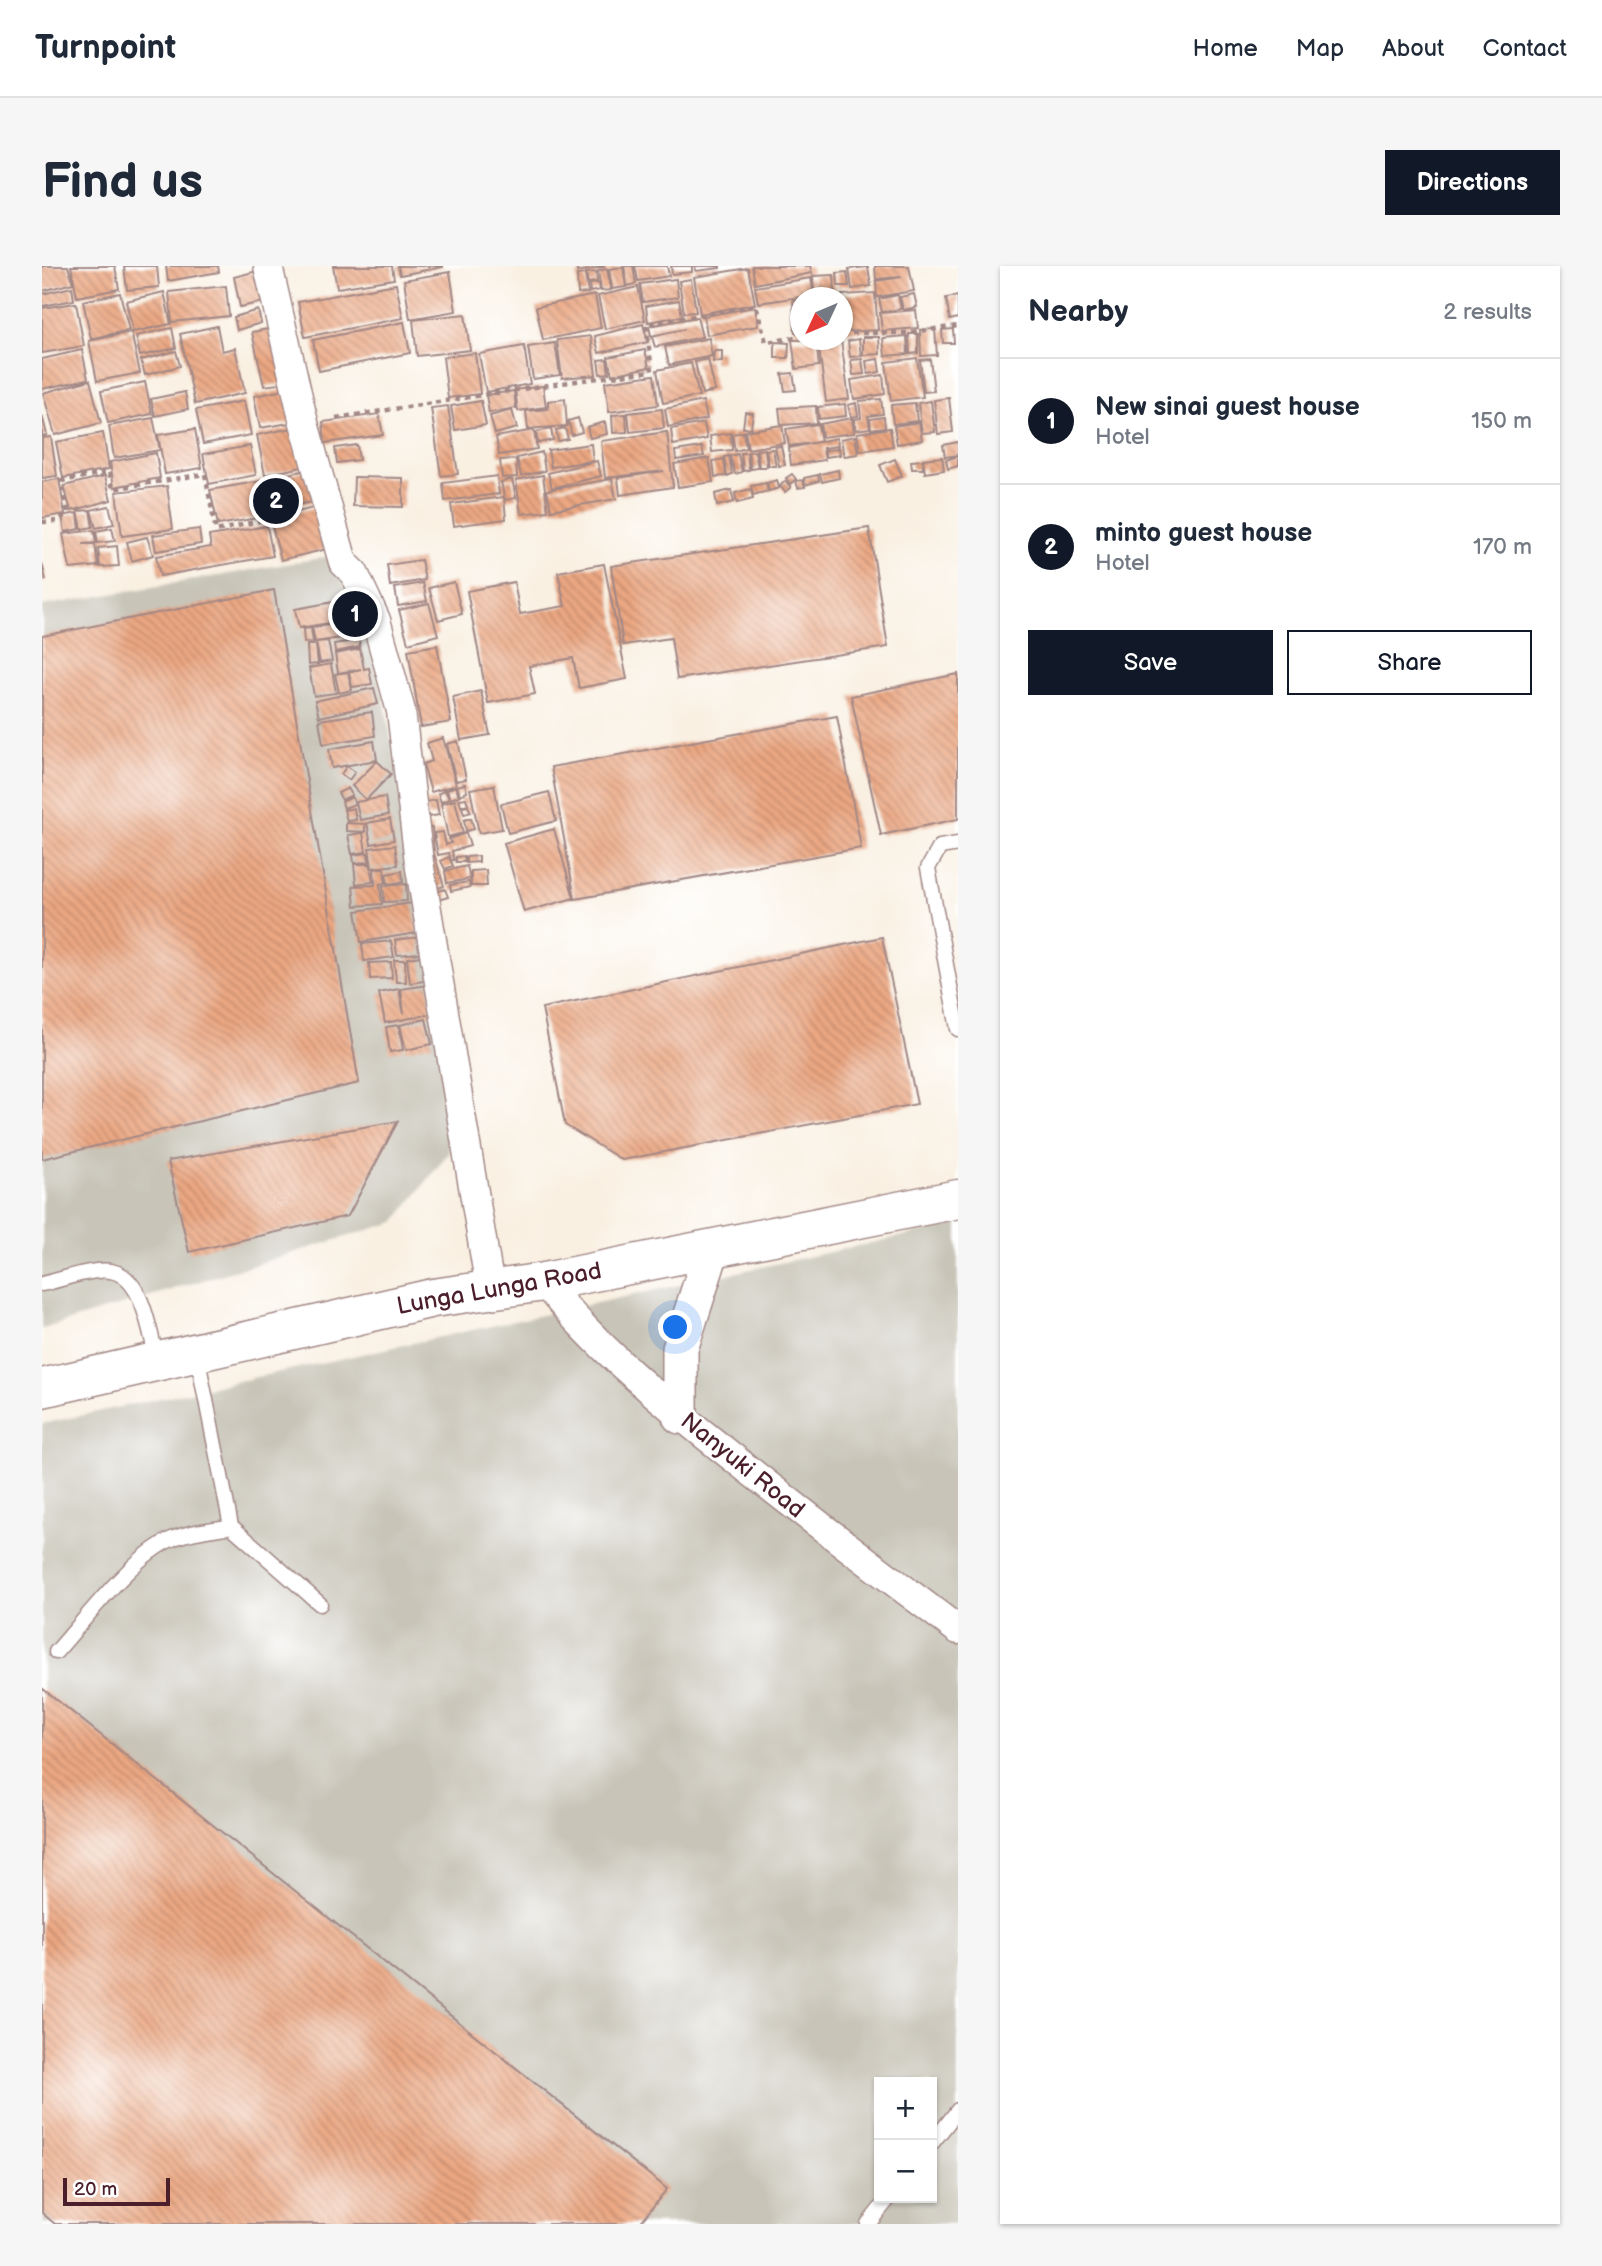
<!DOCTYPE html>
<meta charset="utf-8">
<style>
body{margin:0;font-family:"Balsamiq Sans",sans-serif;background:#f6f6f7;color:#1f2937}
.controls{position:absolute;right:21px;bottom:21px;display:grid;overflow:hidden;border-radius:0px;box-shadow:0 2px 5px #0004}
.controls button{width:63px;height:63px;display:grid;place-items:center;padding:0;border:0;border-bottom:2px solid #e0e1e3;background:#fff;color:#1f2937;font:35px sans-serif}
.compass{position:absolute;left:748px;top:21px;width:63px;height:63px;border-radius:50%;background:#fff;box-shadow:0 2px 5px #0004;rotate:226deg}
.scale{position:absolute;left:21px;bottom:18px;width:107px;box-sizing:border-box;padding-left:7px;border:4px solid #4a1f2b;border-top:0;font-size:19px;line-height:24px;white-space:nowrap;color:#4a1f2b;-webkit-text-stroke:5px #fff;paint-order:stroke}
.you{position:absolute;left:634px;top:1062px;width:24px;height:24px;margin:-18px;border:5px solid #fff;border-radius:50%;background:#1a73e8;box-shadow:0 0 0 10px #1a73e833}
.badge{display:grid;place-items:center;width:46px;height:46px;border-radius:50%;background:#111827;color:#fff;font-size:23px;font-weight:700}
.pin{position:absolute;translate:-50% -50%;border:4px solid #fff;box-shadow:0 2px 7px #0006}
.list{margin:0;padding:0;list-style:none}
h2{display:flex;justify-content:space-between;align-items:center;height:91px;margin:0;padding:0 28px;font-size:30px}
h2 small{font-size:23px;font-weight:400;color:#747a83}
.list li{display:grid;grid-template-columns:46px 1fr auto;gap:21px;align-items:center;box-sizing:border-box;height:126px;padding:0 28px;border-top:2px solid #e0e1e3}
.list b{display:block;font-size:26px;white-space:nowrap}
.list p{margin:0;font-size:23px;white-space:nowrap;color:#747a83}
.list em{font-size:23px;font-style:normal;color:#747a83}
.actions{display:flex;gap:14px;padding:21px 28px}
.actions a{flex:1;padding:16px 0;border:2px solid #111827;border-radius:0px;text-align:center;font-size:24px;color:#111827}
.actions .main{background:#111827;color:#fff}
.map{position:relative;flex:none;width:916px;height:1958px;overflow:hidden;border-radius:0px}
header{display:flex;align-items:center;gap:42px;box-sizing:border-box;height:98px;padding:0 35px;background:#fff;border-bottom:2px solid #e0e1e3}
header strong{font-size:33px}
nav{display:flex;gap:38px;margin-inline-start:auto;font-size:24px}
.intro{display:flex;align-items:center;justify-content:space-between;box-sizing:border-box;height:168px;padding:0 42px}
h1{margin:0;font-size:49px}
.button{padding:18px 32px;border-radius:0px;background:#111827;color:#fff;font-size:24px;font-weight:700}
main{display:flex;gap:42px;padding:0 42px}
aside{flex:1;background:#fff;border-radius:0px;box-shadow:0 2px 5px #0004}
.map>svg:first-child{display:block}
.industrial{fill:#c8c4b8;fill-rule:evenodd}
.building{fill:url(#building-back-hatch)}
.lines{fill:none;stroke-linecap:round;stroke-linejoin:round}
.service-casing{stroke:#a28886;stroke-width:17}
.minor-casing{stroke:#a28886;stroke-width:31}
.tertiary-casing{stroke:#a28886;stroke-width:38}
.secondary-casing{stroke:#a28886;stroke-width:41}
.path{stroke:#a28886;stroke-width:4.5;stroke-dasharray:5 5;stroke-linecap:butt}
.service{stroke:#fff;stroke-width:14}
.minor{stroke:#fff;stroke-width:28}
.tertiary{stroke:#fff;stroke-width:35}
.secondary{stroke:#fff;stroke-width:38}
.labels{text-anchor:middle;stroke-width:5;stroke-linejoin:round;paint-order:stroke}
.street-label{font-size:24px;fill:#4a1f2b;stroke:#fff}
</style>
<header>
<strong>Turnpoint</strong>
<nav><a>Home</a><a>Map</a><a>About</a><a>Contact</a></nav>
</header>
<div class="intro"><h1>Find us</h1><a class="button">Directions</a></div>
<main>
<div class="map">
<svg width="916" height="1958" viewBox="0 0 916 1958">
<defs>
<pattern id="building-back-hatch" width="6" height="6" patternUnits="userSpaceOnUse" patternTransform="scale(1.75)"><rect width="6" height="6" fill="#eba782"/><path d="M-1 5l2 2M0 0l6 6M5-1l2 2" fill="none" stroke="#c0876b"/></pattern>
</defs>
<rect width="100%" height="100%" fill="#fff"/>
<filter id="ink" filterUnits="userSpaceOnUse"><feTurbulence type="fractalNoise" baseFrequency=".0143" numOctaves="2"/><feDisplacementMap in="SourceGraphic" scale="14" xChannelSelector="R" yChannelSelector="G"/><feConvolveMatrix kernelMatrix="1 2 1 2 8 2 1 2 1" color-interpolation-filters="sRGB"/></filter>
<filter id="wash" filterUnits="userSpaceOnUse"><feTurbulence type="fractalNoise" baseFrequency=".00686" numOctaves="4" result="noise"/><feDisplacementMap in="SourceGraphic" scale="28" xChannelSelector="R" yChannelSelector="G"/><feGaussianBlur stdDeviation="1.57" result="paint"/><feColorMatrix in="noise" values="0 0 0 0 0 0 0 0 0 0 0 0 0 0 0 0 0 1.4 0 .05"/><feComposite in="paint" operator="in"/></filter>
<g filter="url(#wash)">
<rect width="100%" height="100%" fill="#f9f0e2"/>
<path class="industrial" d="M302,288L342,432L398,765L407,886L353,956L0,1063V340Z
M916,958V1958H0V1158ZM837,1816H890V1932H837Z"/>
<g id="blocks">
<path class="building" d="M0,0H26L31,17L0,25Z
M29,0H73L77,23L35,31Z
M82,0H115L117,21L85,24Z
M124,0H176L177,6L126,15Z
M291,0H350L352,13L295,22Z
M356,0H401V1L358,9Z
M534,0H562V1L535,6Z
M582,0H591L594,18L585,20Z
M593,0H625L627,10L596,15Z
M629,0H650V6L630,8Z
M653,0H678V2L654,5Z
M710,0H768L770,7L713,18Z
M833,0H867L872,25L835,31L834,15L860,11L834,13Z
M581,1L584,21L570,23L567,3Z
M826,1L829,20L810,23L807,3Z
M706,2L713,38L658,48L652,11Z
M223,3L230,34L198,41L192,11Z
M565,3L569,24L559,25L556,5Z
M408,6L414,45L368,53L362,14Z
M554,6L555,16L546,17L544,7Z
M805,6L807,20H796L795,7Z
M543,8L546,27L536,28L535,9Z
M792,9L793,26L772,28L771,10Z
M769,12L772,29L716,37L713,21Z
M634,13L636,31L601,36L598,18Z
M649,13L654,46L642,47L637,15Z
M557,17L558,24L548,26L547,18Z
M354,18L361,52L263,71L256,36Z
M184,20L187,50L130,56L127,26Z
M30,21L32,34L0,40V28Z
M596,21L603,54L563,63L556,30Z
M122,26L129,58L91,66L84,35Z
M78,27L87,64L49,73L41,35Z
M833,27L836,64L803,66L800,29Z
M789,28L790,32H772V30Z
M872,28L875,41L861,44L858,31Z
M553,29L559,62L501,74L494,41Z
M856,29L859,43L840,46L837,33Z
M916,30V52L908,54L904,32Z
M637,34L640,50L606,56L604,40Z
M751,34H758V67H753Z
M34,37L42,80L0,87V42Z
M713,41L716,60L665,69L662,50Z
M216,44L219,57L195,64L192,51Z
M874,44L876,62L840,65L838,47Z
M423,48L428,84L375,90L371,54Z
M655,51L660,71L613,81L610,71L643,63L609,70L607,60Z
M362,56L368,87L277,105L271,74Z
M601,58L606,76L557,87L553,70Z
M175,60L180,85L193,82L203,127L153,138L138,68Z
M130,62L134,82L98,90L94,70Z
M232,62L245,117L222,120L210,66Z
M893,63L895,89L879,90L878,64Z
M911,63L912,77H901L900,64Z
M89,66L98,107L55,115L47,75Z
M867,68H876V87L868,88Z
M549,70L554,109L520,112L515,74Z
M865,70L866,88L843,90L841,72Z
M821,71H837L838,88L821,89Z
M667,72L670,90L627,99L623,81Z
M817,73L819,90L808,91L806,75Z
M750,74H774L777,100L754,103Z
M776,74H799L807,133L784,136Z
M733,76L747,77L746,92H733Z
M513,77L518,109L491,113L486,81Z
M482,80L488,118L444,126L437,88Z
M40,84L46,113L0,123V93Z
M603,84L607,101L570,109L566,91Z
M134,85L138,100L103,109L99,94Z
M672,85H680V96H671Z
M433,87L438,128L406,132L401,91Z
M875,92L881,131L849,135L844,96Z
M565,93L567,107L558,108L556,94Z
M666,93L673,125L660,128L653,96Z
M820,93L822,108L811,109L809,94Z
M836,93L838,106L826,108L824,95Z
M888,93L892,125L882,126L878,94Z
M649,97L657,130L621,137L615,104Z
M751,107L754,124L743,125L740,108Z
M612,109L616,139L567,146L563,116Z
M841,109L843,128L812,133L809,114Z
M48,114L59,157L13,169L1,127Z
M103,116L110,148L66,157L59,125Z
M501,120L504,141L476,145L473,124Z
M247,123L253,156L218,162L212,130Z
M472,125L474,142L447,147L444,129Z
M143,126L146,143L113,150L109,133Z
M907,132L911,166L896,168L892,134Z
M523,133L525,160L486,163L484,145L506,143V135Z
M839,133L841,148L826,150L828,162L814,164L812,153L819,152L817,135Z
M202,135L209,169L161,178L154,144Z
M439,135L444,159L413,164L409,140Z
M661,135L665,153L626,161L623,143Z
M889,135L893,166L880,167L876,137Z
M814,137L816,150L809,151L806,139Z
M873,137L875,155L851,158L849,139Z
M803,138L804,150L777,153L776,141Z
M406,140L416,208L399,210L389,142Z
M774,140L775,157L739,159L737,142Z
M620,143L622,162L588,166L586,147Z
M470,144L475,162L453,168L448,150Z
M703,146L711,147L709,162H701Z
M337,148L341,169L283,177L281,156Z
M584,148L585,166L571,167L570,149Z
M0,149L5,169L0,170Z
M842,151L843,161L829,163L828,153Z
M111,152L118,184L72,192L67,160Z
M536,152L540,166L530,169L526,155Z
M810,152L812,167L780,171L778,158Z
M563,156L565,168L548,172L545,161Z
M877,156L880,174L855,178L852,160Z
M662,157L665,173L631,179L629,163Z
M776,158L779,176L747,180L744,163Z
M740,159L743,177L706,183L703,165Z
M256,161L265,200L223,209L215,169Z
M523,162L526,173L516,175L514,164Z
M848,162L851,180L818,185L815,167Z
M153,163L160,202L123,208L116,169Z
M509,163L511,174L496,177L494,166Z
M492,164L495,183L457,189L454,171Z
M625,166L631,221L578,229L576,212L622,205L563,212L559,175Z
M701,166L704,182L693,185L690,168Z
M61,167L67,203L21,212L14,176Z
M689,167L690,184L670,186L668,170Z
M813,170L816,188L802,190L799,173Z
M9,171L15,210L0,212V172Z
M795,172L796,180L781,182L783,194L749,199L747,182Z
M916,176V189L903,191L901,179Z
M549,178L551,195L509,201L506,184Z
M315,179L317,194L295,197L293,182Z
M208,180L214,209L167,218L161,188Z
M739,180L743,199L737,200L733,181Z
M660,181L662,190L634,194L633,185Z
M723,183L725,201H717L715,184Z
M731,183L734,200H727L724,184Z
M797,183L798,189L783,191V184Z
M713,185L716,202L709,203L706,186Z
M500,186L503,205L479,210L475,192Z
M114,187L118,212L72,221L68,196Z
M699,187H705L707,204L701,205Z
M696,188L700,206L693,208L688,190Z
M687,190L690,208L685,210L682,191Z
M916,190V200L906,203L904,194Z
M900,191L902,204L883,207L881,193Z
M667,192L671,216L636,221L632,198Z
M474,193L475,211L460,212L458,194Z
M682,193L684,210L673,211L671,195Z
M853,193L860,210L845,216L838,199Z
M881,194V203H870L869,195Z
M555,195L559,210L510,222L506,207Z
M269,203L276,235L248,240L242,209Z
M796,204L797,212L780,216L778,208Z
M750,208L754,213L748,218L744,212Z
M501,209L506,245L479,248L474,214Z
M776,209L777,215L763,219L762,212Z
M63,210L69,234L29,245L22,220Z
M455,210L457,228L403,235L401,217Z
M312,211L361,212V241L311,240Z
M17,213L23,248L0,252V216Z
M470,213L474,232L463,234L459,216Z
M570,213L574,233L509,244L505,224Z
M735,214L737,222L727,225L725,217Z
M761,214L763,221L756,222L754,215Z
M219,215L226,250L176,259L168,224Z
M242,215L245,240L230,242L226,216Z
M743,215L749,221L743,226L738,220Z
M724,217L726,225L711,229L709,220Z
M125,220L131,263L80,270L74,226Z
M709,223L711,233L695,237L693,227Z
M689,224L692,236L675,240L673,228Z
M462,231L464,253L412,260L409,238Z
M67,240L72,258L54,262L49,244Z
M275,241L285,283L239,294L228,253Z
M48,244L51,261L40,263L36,245Z
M36,247L38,263L23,266L20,250Z
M225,260L231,290L118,310L114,290L169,281L167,270Z
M70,262L73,275L56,277L54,265Z
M827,262L846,381L635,413L629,372L581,379L569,300Z
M157,263L159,278L114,285L111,269Z
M52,264L54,277L41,278H53L56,300L28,303L21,268Z
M105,271L111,289L90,295L85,276Z
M75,280L77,300L58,301L56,282Z
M379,294L383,314L348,320L345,299Z
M0,297L4,314L0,315Z
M562,298L585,413L537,422L531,392L487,400L493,428L446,437L425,325L472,316L478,348L523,340L516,306Z
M412,316L420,348L396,354L387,322Z
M381,317L385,335L356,340L353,322Z
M232,324L317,817L0,893V370Z
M308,333L312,353L257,362L253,343Z
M387,337L396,369L366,377L357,344Z
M312,356L313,372L300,373L299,357Z
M297,358L299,372L273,376L270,361Z
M269,362L271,376L262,377L261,363Z
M317,374L318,381L293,386L292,378Z
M286,375L290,395L278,397L274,376Z
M265,379H274L276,398L266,399Z
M395,379L409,456L379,461L366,384Z
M318,383L322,403L327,402L330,418L310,421L307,406L319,403L296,407L293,388Z
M289,398L294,427L272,430L267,402Z
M306,406L310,424L297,427L293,408Z
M916,408V553L839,569L809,430Z
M332,422L336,438L277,451L273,435Z
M439,425L448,469L419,474L411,431Z
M330,446L333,470L281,478L277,454Z
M795,450L819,582L533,633L509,501Z
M401,472L414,519L389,526L381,498L390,495L385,477Z
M332,475L335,494L290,502L287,483Z
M416,475L424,513L414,515L405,478Z
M335,495L349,508L324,534L310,520Z
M305,500L313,506L307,514L299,508Z
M423,518L425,526L418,529L415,520Z
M452,519L460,563L437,567L428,523Z
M413,520L417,530L408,533L405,524Z
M306,522L310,529L300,534L296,527Z
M403,524L407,533L399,536L396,528Z
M507,526L514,555L466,567L459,538Z
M310,531L313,538L302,542L300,536Z
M343,531L346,549L318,554L314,536Z
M424,532L426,538L419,540L417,533Z
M394,534L397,549L386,551L383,536Z
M413,534L421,567L406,571L399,538Z
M426,540L429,546L422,548L420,541Z
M312,542L314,554L305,555L302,544Z
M429,552L432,563L424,565L422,554Z
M348,553L352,574L329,578L325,557Z
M304,557L323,558V566L304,565Z
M390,561L392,584L381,585L379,562Z
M512,563L532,632L482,646L462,577Z
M401,566L404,579L409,577L407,573L424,567L428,580L410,585L412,594L409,595L407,587L396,589L392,567Z
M321,567L324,586L310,588L306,569Z
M353,579L356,599L330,602L327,582Z
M326,587L327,596L312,597L311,589Z
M392,588L402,620L389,624L380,591Z
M422,590L423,596H414V591Z
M437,590V596L424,597V591Z
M407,591L411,600L403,603L399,595Z
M312,598H328L331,616L314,618Z
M425,600L428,613L405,617L403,605Z
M342,602L344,617L338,618L340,638L313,640L311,620L333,619L332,603Z
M444,604L445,620H429V605Z
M360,605L361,616L346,618L344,608Z
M427,616L428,621L409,625L408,619Z
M364,618L365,635L342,636L341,620Z
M403,623L406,631L392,635L390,627Z
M371,637L375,667L319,676L314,645Z
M377,671L378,687L355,689L353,674Z
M840,671L875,838L580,894L523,859L500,742Z
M349,675L352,691L322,695L320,678Z
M379,690L382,715L368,717L365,692Z
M352,694H363L364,716H354Z
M349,696L350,712L328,713L327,697Z
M386,719L390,748L343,757L337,727L357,723L362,748L359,723Z
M384,753L390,778L364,784L358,759Z
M357,759L361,784L348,786L344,761Z
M356,855L306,950L147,986L126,895Z
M0,1422L625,1923L597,1958H13L0,1947Z"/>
</g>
</g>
<g filter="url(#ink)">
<use href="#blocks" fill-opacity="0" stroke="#a28886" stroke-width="2"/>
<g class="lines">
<defs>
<path id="service" d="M916,578L898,581L886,602L916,763
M0,1018C20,1014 49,1002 69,1005C102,1011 107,1067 115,1092
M155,1089L189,1260L278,1338
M14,1386C43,1354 91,1289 130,1273C148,1265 170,1264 189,1260
M890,1877L916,1844
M826,1958L847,1932"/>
<path id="minor" d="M226,0L262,157L301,296L312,307L334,354L359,445L377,596L448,1022
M502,1016C554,1081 619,1135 684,1186C760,1247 838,1305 916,1364"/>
<path id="tertiary" d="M638,1150V1083L670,983"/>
<path id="secondary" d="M0,1122L391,1032L502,1016L916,933"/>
</defs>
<use href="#service" class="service-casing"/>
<use href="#minor" class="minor-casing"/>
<use href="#tertiary" class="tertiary-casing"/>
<use href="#secondary" class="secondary-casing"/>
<path class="path" d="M800,67H863L916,60
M294,152C400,136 503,118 610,105L604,59L714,39L724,76L758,71
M0,256L16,255L26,247L20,215L67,206L71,223L163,208L174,265L226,253L236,245L252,242"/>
<use href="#service" class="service"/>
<use href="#minor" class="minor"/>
<use href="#tertiary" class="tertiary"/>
<use href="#secondary" class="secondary"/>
</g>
</g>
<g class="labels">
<g class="street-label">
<text transform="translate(457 1022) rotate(-10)" y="8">Lunga Lunga Road</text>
<text transform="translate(701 1199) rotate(39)" y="8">Nanyuki Road</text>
</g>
</g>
</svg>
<div class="controls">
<button>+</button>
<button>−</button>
</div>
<svg class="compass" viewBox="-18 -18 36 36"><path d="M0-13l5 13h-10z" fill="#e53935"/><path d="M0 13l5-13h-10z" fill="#747a83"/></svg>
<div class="scale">20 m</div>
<div class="you"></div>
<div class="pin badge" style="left:313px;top:348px">1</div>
<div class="pin badge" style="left:234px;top:235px">2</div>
</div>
<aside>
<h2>Nearby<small>2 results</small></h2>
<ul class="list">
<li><span class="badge">1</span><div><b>New sinai guest house</b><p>Hotel</p></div><em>150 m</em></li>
<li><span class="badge">2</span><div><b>minto guest house</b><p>Hotel</p></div><em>170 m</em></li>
</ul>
<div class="actions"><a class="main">Save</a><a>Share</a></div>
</aside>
</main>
